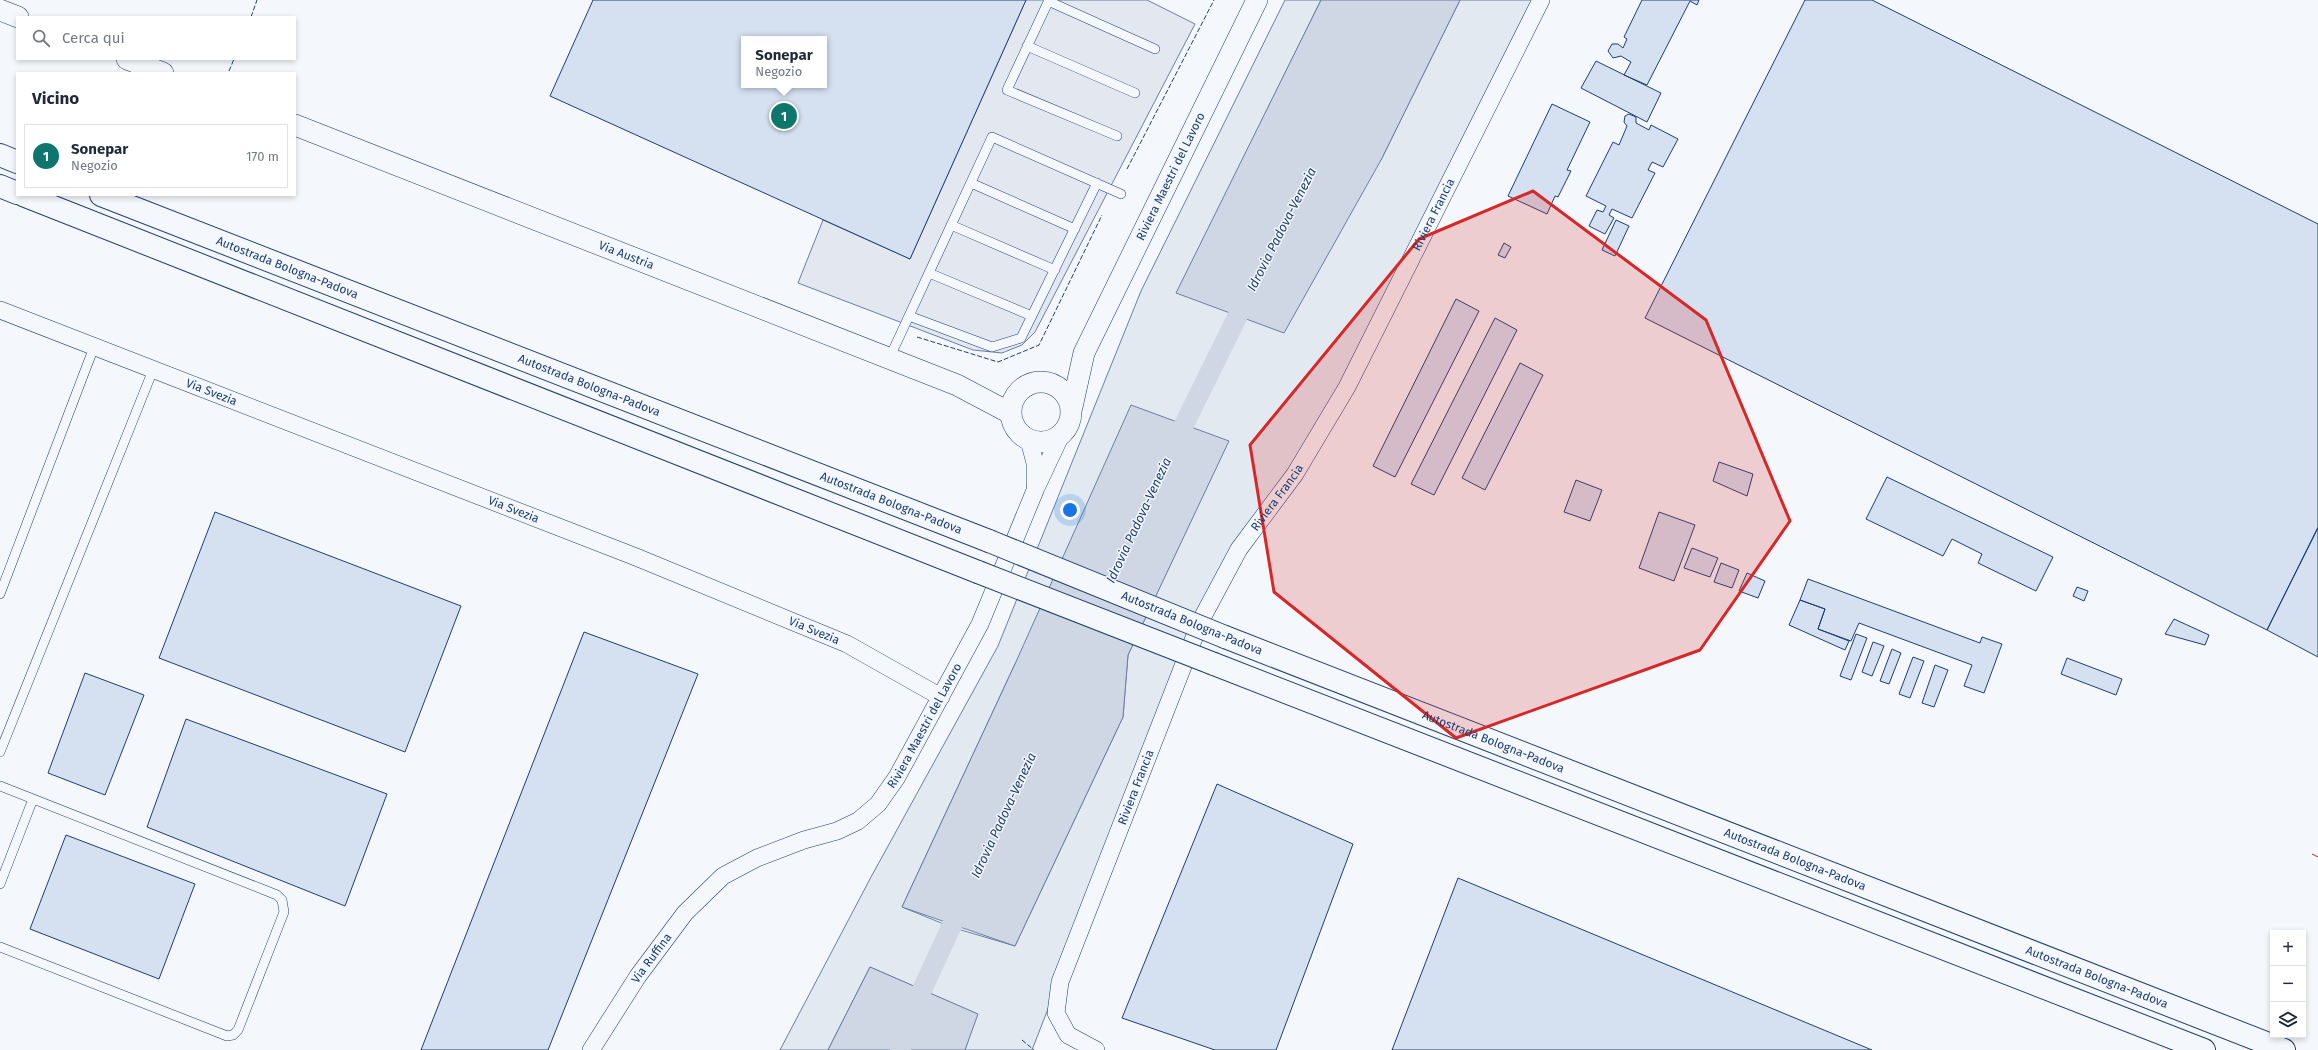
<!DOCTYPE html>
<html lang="it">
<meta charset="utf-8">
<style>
body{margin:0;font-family:"Fira Sans",sans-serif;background:#f2f2f3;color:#1f2937}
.controls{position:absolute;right:12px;bottom:12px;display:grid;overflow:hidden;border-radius:0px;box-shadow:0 2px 6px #0003}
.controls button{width:36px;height:36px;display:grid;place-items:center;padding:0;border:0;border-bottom:1px solid #e0e1e3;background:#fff;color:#1f2937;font:20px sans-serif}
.you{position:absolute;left:1070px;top:510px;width:14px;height:14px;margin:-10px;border:3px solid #fff;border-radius:50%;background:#1a73e8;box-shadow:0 0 0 6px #1a73e833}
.badge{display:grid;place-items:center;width:26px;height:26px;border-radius:50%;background:#0f766e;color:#fff;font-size:13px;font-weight:700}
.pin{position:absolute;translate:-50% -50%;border:2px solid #fff;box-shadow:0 1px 4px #0006}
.popup{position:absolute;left:741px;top:36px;width:86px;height:52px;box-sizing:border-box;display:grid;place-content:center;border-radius:0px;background:#fff;filter:drop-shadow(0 1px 3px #0005);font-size:13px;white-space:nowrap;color:#747a83}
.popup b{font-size:15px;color:#1f2937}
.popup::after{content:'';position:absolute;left:50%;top:100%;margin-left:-8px;border:8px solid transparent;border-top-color:#fff}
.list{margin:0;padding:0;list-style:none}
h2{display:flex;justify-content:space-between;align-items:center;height:52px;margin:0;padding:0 16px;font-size:17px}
h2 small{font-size:13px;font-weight:400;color:#747a83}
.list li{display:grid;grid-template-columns:26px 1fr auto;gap:12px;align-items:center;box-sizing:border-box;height:64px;margin:0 8px 8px;padding:0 8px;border:1px solid #e0e1e3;border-radius:0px}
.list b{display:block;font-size:15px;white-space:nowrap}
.list p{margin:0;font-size:13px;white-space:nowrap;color:#747a83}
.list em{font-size:13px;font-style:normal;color:#747a83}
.icon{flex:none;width:22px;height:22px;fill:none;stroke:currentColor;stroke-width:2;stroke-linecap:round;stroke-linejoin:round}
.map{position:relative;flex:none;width:2318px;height:1050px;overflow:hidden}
.search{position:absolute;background:#fff;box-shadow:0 2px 6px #0003;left:16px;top:16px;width:280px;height:44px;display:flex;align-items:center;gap:10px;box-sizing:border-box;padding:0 14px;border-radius:0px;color:#747a83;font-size:15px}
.panel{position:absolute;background:#fff;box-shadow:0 2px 6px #0003;left:16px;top:72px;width:280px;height:124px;border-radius:0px}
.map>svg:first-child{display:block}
.green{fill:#e3e9f0;stroke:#687fa3;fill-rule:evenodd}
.parking{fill:#e3e8f0;stroke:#687fa3}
.water{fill:#cfd7e4;stroke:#687fa3}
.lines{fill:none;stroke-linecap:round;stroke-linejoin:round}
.canal{stroke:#cfd7e4;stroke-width:20}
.building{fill:#d5e0f0;stroke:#1d3f73;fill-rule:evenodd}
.service-casing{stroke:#1d3f73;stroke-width:10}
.minor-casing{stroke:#1d3f73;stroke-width:18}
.tertiary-casing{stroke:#1d3f73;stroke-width:22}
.motorway-casing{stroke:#1d3f73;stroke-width:24}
.service{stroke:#f4f7fb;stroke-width:9}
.minor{stroke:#f4f7fb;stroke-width:17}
.tertiary{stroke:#f4f7fb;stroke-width:21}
.motorway{stroke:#f4f7fb;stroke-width:22}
.motorway-bridge-casing{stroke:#1d3f73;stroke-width:24;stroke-linecap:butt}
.motorway-bridge{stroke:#f4f7fb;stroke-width:22}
.fence{stroke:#1d3f73;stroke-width:1;stroke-dasharray:5 2;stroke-linecap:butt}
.power{stroke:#c62828;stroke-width:1;stroke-dasharray:14 3 2 3;stroke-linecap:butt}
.marked{fill:#d62828;fill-opacity:0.2;stroke:#d62828;stroke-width:3;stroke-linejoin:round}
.labels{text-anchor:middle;stroke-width:3;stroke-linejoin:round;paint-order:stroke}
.street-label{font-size:12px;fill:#1d3f73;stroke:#f4f7fb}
.water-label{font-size:13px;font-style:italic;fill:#1d3f73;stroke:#f4f7fb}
</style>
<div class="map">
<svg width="2318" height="1050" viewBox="0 0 2318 1050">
<rect width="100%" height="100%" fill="#f4f7fb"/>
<path class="green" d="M1285,0H1321L1177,293L1381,160L1460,0H1538L1347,387L1239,549L1167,703L1032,1050H965L977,1014L870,967L828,1050H780L871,877L998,646L1141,291ZM1228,441L1128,655L1123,717L1015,946L951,927L902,907L1015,664Z"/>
<path class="parking" d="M1026,0H1147L1195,24L1035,332L1022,345L1002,353L973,350L798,283L823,220L910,259Z"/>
<path class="water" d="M1321,0H1460L1381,160L1284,333L1176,293Z
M1131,405L1229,441L1128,655L1123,717L1015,946L902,907L1015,664Z
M870,967L978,1014L965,1050H828Z"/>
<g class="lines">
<path class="canal" d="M1172,449L1250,291
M900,1050L921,992L964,899"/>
</g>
<path class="building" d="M593,0H1026L910,259L550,96ZM744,39H824V85H744Z
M1642,0H1699L1697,5L1690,1L1647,85L1624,75L1631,62L1621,56L1613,58L1608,51L1612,44H1618L1623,48L1627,39L1624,37Z
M1805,0H1872L2318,224V527L2267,630L1645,318Z
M1596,61L1661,93L1647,122L1581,88Z
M1552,104L1590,122L1567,170L1571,171L1558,197L1555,196L1547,214L1508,196Z
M1629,114L1636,117V123L1649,130L1651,125L1678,139L1663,167L1652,162L1648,170L1655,173L1632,218L1612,209L1609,215L1614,218L1605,234L1589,226L1597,210L1603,212L1606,206L1586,196L1613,142L1619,145L1627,126L1624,122L1625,116Z
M1616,220L1629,226L1615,256L1602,250Z
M1504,243L1511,247L1505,258L1498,255Z
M1456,299L1479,311L1395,477L1373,466Z
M1495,318L1517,330L1434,495L1411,484Z
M1520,363L1543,375L1485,490L1462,478Z
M1719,462L1753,474L1747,496L1713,481Z
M1887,477L2053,557L2036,591L1978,563L1982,554L1952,539L1943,556L1866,519Z
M1576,480L1602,490L1590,521L1564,512Z
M215,512L461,606L405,752L159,658Z
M1659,512L1695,525L1674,581L1639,568Z
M2318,528V657L2267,630Z
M1692,548L1718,558L1710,577L1684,568Z
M1721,563L1739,570L1732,588L1714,582Z
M1747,573L1765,581L1758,598L1739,591Z
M1808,579L1980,643L1982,637L2002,644L1984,693L1964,686L1972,665L1859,623L1851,641L1818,629L1825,609L1800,600Z
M2077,587L2088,591L2084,601L2073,596Z
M1800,600L1825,609L1818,629L1849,641L1845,650L1789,625Z
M2174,619L2209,635L2205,645L2165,634Z
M584,632L698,674L548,1050H421Z
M1856,634L1867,638L1851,680L1840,676Z
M1873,642L1884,646L1872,676L1862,672Z
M1892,649L1901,653L1889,684L1880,681Z
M1913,657L1924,661L1910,698L1899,694Z
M2067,658L2122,679L2116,695L2061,674Z
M1935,665L1948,670L1934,707L1922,703Z
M85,673L144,695L105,795L48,773Z
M186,719L387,794L345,906L147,827Z
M1217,784L1353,844L1276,1050H1215L1122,1018Z
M66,835L195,884L159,979L30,929Z
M1458,878L1872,1050H1392Z"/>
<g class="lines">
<defs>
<path id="service" d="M1049,0L1007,90L1117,136
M1048,1L1155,49
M1027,46L1135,93
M971,183L1075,229
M951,225L1055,270
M929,273L1032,316
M909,316L992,347L1021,338L1097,183
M889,359L992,137L1121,194
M0,594L94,347
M0,752L153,370
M0,786L277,895L282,900L284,912L238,1030L233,1035L227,1036L0,947
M0,884L33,799"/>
<g id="minor">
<path id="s1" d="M0,310L636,557L847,644L941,697"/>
<path d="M1029,440L1035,463V484"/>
<path id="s2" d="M591,1050L638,976L685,913L723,876L757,858L804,840L837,831L858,821L878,804L897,777L980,624L1036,488L1061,435"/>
<path id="s3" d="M1096,1050L1068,1035L1056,1013L1060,982L1201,620L1239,549L1295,474L1347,387L1541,0"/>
</g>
<g id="tertiary">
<path d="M0,10L18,17"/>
<path d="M127,59L163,73"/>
<path id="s4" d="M295,125L957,385L1010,413"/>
<circle cx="1041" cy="412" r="30"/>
<path id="s5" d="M1072,407L1084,353L1257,0"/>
</g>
<g id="motorway">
<path d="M0,155L17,162"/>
<path d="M0,186L17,193"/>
<path d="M23,195L978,572"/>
<path id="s6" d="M101,195L989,541"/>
<path id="s7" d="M1225,637L2284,1050"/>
<path d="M1214,664L2204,1050"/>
</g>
</defs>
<use href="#service" class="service-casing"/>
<use href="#minor" class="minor-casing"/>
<use href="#tertiary" class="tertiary-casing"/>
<use href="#motorway" class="motorway-casing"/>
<use href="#service" class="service"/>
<use href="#minor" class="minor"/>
<use href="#tertiary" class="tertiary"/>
<use href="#motorway" class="motorway"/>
<defs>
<path id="motorway-bridge" d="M989,541L1225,637
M978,572L1214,664"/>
</defs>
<use href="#motorway-bridge" class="motorway-bridge-casing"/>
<use href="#motorway-bridge" class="motorway-bridge"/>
<path class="fence" d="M251,17L257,0
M229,71L234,59
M1127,169L1214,0
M917,337L998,362L1039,345L1102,215
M1022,1040L1034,1050"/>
<path class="power" d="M2312,854L2318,857"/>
</g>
<path class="marked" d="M1533,191L1706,320L1790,521L1700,650L1456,738L1274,592L1250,445L1419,239Z"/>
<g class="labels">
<g class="street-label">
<text dy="4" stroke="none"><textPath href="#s5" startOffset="252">Riviera Maestri del Lavoro</textPath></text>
<text dy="4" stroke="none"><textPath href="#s3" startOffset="945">Riviera Francia</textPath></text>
<text dy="4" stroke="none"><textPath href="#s4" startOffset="356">Via Austria</textPath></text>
<text dy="4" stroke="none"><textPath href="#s6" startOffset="200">Autostrada Bologna-Padova</textPath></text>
<text dy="4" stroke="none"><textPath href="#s6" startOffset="524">Autostrada Bologna-Padova</textPath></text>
<text dy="4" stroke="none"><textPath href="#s1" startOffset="227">Via Svezia</textPath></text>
<text dy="4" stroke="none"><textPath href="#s3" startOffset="621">Riviera Francia</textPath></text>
<text dy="4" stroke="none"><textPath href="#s6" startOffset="848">Autostrada Bologna-Padova</textPath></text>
<text dy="4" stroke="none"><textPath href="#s1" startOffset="551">Via Svezia</textPath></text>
<text transform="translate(1192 623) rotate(22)" y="4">Autostrada Bologna-Padova</text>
<text dy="4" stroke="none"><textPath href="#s1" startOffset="875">Via Svezia</textPath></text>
<text dy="4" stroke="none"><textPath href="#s2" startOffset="483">Riviera Maestri del Lavoro</textPath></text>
<text dy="4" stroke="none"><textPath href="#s7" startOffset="288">Autostrada Bologna-Padova</textPath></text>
<text dy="4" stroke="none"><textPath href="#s3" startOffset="297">Riviera Francia</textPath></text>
<text dy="4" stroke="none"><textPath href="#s7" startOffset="612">Autostrada Bologna-Padova</textPath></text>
<text dy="4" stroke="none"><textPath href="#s2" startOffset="110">Via Ruffina</textPath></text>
<text dy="4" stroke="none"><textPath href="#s7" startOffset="936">Autostrada Bologna-Padova</textPath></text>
</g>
<g class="water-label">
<text transform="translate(1281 229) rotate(-63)" y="5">Idrovia Padova-Venezia</text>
<text transform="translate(1138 520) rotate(-65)" y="5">Idrovia Padova-Venezia</text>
<text transform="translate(1003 815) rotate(-65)" y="5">Idrovia Padova-Venezia</text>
</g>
</g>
</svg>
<div class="controls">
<button>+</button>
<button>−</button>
<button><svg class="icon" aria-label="layers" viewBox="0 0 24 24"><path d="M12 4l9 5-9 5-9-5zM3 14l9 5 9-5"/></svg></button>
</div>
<div class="you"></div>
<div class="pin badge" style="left:784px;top:116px">1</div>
<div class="popup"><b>Sonepar</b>Negozio</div>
<div class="search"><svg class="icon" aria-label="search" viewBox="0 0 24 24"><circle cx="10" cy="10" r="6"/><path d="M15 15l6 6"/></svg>Cerca qui</div>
<section class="panel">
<h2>Vicino<small></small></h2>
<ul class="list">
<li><span class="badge">1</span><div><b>Sonepar</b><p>Negozio</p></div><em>170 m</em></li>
</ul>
</section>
</div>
